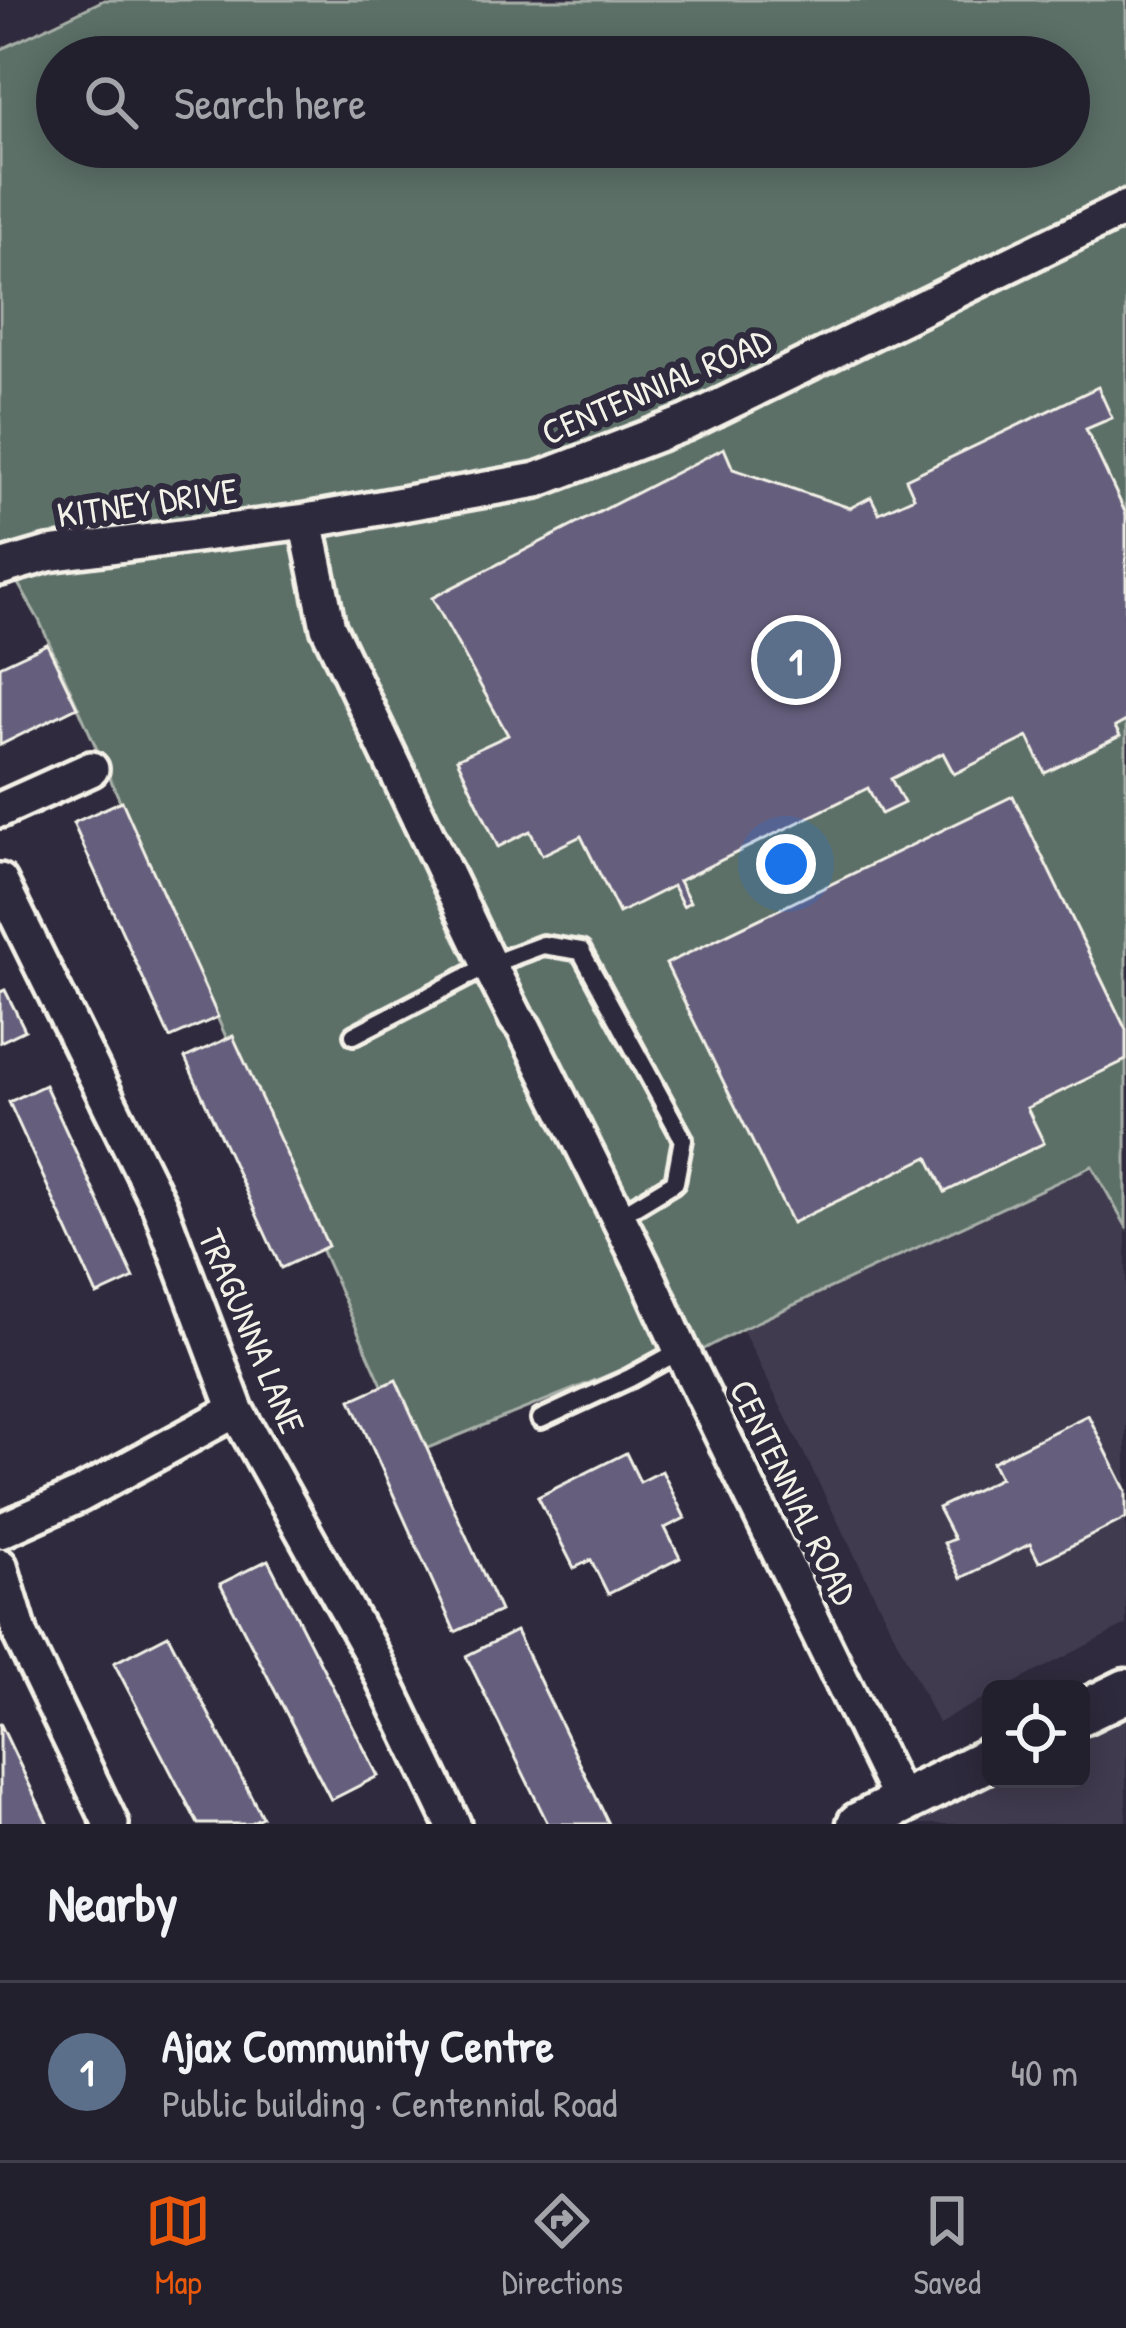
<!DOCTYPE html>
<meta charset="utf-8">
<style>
body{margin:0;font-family:"Patrick Hand",sans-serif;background:#2f2d3a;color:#f1f3f6}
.controls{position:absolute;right:36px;bottom:36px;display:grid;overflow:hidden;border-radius:18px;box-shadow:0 6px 30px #0003}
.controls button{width:108px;height:108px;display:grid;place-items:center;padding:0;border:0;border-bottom:3px solid #403e4a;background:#23202e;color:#f1f3f6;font:60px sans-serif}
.you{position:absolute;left:786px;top:864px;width:42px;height:42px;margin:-30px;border:9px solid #fff;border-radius:50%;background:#1a73e8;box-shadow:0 0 0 18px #1a73e833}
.badge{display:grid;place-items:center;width:78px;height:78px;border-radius:50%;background:#ea580c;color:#fff;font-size:39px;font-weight:700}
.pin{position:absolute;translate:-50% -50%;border:6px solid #fff;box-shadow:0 3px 12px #0006}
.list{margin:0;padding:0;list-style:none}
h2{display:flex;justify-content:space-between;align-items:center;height:156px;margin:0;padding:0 48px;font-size:51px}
h2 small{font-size:39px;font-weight:400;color:#a3a3aa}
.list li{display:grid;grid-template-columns:78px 1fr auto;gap:36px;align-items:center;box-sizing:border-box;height:180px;padding:0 48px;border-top:3px solid #403e4a}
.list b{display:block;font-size:45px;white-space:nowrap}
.list p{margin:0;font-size:39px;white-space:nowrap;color:#a3a3aa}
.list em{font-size:39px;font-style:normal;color:#a3a3aa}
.icon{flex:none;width:66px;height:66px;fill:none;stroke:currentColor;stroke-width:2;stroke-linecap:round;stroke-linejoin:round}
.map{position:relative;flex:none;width:1126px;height:1824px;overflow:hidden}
.search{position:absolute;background:#23202e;box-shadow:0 6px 30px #0003;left:36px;right:36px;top:36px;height:132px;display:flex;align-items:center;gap:30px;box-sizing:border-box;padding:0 42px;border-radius:66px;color:#a3a3aa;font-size:45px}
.sheet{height:336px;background:#23202e}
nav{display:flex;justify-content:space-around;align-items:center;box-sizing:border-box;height:168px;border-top:3px solid #403e4a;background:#23202e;font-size:33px;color:#a3a3aa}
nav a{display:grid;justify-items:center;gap:6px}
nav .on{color:#ea580c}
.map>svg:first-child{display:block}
.built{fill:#3f3a50}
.green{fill:#5b6f68;stroke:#a8b0a8;stroke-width:3;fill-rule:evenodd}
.building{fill:#655f7d;stroke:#f4f1e8;stroke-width:3}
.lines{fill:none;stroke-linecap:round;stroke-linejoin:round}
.service-casing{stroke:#f4f1e8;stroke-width:26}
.minor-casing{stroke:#f4f1e8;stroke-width:42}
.tertiary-casing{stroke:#f4f1e8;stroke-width:51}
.service{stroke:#2f2a3d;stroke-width:16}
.minor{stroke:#2f2a3d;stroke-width:33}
.tertiary{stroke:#2f2a3d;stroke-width:42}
.labels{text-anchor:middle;stroke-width:12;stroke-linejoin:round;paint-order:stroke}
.street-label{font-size:36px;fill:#f4f1e8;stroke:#2f2a3d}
</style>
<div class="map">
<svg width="1126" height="1824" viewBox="0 0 1126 1824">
<rect width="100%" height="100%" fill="#2f2a3d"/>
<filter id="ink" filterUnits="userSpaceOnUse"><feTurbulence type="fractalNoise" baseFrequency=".00833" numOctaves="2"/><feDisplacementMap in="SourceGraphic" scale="24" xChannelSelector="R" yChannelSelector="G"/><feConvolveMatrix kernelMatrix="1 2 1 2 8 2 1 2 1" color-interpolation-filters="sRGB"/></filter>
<g filter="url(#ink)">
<path class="built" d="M1092,1166L1126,1226V1625L1003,1689H991V1695L938,1723L742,1329Z
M1126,1715V1824H894L991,1779H1081V1735Z"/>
<path class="green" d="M104,0H1126V1226L1092,1166L742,1329L659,1373L650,1358L413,1454L39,620L0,552V50ZM57,57H1069V147H57Z"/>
<path class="building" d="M1098,387L1112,418L1086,429L1126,514V721L1115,727L1120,736L1045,773L1028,737L954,774L943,753L891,779L904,803L881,814L868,788L679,881L690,902L683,906L673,886L619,913L581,836L542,855L530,831L498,847L457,759L508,735L432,598L724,448L733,469L850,508L871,497L879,513L914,497L906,479Z
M47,644L77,707L0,745V666Z
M1013,796L1126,1030V1060L1027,1108L1044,1143L945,1192L928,1157L792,1223L666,964Z
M122,801L218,1017L170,1038L73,823Z
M5,990L25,1030L0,1042V992Z
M233,1036L328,1246L281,1268L185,1058Z
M45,1085L134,1278L97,1295L9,1102Z
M396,1380L500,1611L455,1632L351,1400Z
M1088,1415L1126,1491V1518L1039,1562L1030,1544L961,1578L944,1543L954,1539L938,1508L1000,1478L992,1462Z
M626,1453L640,1482L662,1471L685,1518L665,1528L680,1558L608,1594L591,1560L574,1568L538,1497Z
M268,1560L378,1776L331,1800L220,1584Z
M516,1631L609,1824H548L466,1656Z
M168,1635L262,1817L248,1824H198L114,1663Z
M0,1723L48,1824H0Z"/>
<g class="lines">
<defs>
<path id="service" d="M354,1035L489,965L543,945L581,951L683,1139L675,1182L617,1217
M541,1419L630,1378L681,1350"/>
<path id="minor" d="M306,521L328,627L489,965L516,1018L524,1028L648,1277L681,1350L901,1802
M0,568L48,554L306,521L537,480L686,423L1126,208
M0,810L91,769
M0,881L160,1207L236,1410L372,1655L453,1824
M0,1531L78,1496L236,1410
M0,1566L21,1636L111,1824"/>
<path id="tertiary" d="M1081,1713L1126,1691
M859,1824L991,1758"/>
</defs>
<use href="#service" class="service-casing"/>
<use href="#minor" class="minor-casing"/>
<use href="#tertiary" class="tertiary-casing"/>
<use href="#service" class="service"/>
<use href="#minor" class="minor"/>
<use href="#tertiary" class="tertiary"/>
</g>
</g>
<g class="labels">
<g class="street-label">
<text transform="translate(656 386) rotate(-23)" y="13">CENTENNIAL ROAD</text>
<text transform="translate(147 502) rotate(-8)" y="13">KITNEY DRIVE</text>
<text transform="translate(252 1331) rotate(67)" y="13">TRAGUNNA LANE</text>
<text transform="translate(794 1492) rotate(64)" y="13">CENTENNIAL ROAD</text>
</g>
</g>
</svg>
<div class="controls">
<button><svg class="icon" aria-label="locate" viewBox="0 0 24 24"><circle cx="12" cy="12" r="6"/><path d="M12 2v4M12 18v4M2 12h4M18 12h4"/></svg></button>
</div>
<div class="you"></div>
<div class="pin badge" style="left:796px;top:660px;background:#5c6f8a">1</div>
<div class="search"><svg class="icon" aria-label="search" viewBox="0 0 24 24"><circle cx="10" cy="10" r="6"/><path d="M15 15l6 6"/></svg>Search here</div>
</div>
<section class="sheet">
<h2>Nearby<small></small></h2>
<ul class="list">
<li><span class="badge" style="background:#5c6f8a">1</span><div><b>Ajax Community Centre</b><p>Public building · Centennial Road</p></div><em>40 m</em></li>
</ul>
</section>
<nav>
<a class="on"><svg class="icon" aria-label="map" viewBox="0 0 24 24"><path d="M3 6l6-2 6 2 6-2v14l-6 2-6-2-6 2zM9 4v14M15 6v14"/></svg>Map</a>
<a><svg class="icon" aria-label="directions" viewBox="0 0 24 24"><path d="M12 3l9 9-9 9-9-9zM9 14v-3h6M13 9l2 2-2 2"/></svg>Directions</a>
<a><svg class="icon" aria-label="saved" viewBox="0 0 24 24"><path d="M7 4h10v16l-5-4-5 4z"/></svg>Saved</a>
</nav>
